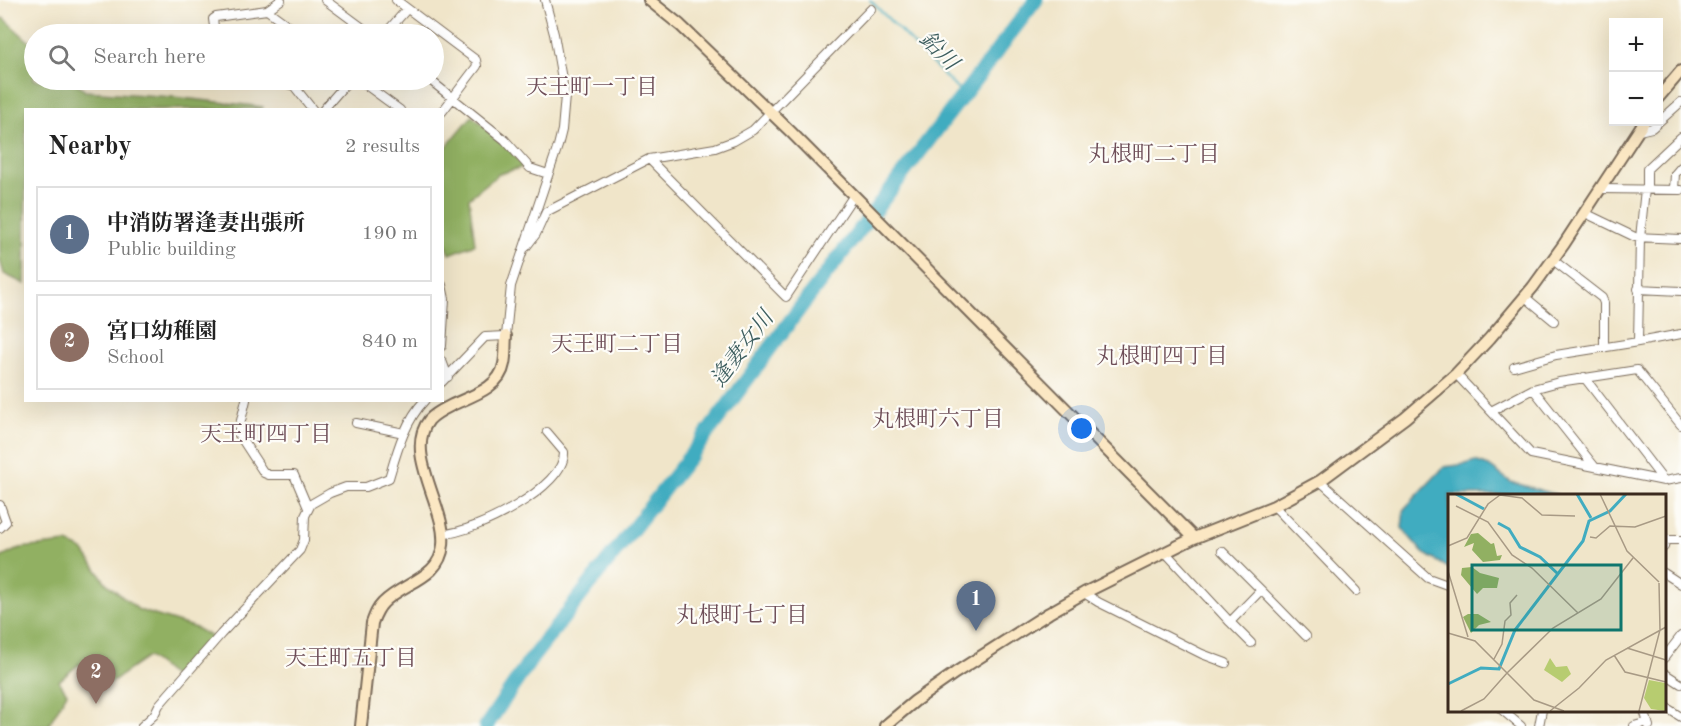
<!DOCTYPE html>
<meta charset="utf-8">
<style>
body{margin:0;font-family:"Old Standard TT","Noto Serif JP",serif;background:#f2f2f2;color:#222}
.controls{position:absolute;right:18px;top:18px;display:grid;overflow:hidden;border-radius:0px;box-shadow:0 6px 24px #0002}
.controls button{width:54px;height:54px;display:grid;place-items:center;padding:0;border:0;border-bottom:2px solid #e0e0e0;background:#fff;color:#222;font:30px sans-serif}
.you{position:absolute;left:1082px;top:429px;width:21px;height:21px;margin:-15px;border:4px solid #fff;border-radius:50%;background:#1a73e8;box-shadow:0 0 0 9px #1a73e833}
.badge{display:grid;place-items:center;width:39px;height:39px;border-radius:50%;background:#d93025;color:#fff;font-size:20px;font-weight:700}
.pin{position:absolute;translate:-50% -50px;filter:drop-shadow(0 2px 3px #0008)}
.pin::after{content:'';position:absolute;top:32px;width:21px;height:18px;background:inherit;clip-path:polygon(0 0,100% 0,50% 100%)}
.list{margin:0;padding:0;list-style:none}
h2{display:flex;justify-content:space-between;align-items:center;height:78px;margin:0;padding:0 24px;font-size:26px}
h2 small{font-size:20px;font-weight:400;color:#767676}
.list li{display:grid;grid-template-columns:39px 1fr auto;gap:18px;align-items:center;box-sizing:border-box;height:96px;margin:0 12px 12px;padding:0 12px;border:2px solid #e0e0e0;border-radius:0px}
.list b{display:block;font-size:22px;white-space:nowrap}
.list p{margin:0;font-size:20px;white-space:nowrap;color:#767676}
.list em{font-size:20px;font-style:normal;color:#767676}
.icon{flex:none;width:33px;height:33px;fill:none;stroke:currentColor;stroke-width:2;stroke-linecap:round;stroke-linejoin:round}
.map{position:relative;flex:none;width:1681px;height:726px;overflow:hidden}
.search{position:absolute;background:#fff;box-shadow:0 6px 24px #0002;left:24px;top:24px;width:420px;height:66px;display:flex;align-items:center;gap:15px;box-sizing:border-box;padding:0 21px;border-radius:33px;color:#767676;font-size:22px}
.panel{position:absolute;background:#fff;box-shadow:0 6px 24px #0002;left:24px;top:108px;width:420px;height:294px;border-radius:0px}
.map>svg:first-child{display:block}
.forest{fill:#91b062;stroke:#666d40;stroke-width:1.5}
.water{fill:#41acc0;stroke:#3e6b6f;stroke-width:1.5}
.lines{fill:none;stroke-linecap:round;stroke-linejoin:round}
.stream{stroke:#41acc0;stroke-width:2}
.river{stroke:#41acc0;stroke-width:15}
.street-casing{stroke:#7a6b5a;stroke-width:10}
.secondary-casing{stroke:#7a6b5a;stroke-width:14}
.street{stroke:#fff;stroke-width:8}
.secondary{stroke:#fbe7c3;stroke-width:10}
.labels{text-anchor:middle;stroke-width:4.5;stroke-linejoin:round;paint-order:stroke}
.water-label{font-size:22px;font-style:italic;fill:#3d5e5f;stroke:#fdfcf7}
.neighbourhood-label{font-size:22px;fill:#6e4e58;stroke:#fdfcf7}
.inset-river{fill:none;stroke:#41acc0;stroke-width:3}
.inset-road{fill:none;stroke:#a89a85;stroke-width:1.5}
.view{fill:#0f766e;fill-opacity:0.15;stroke:#0f766e;stroke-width:3}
.inset-edge{fill:none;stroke:#3b2a1e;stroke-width:3}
</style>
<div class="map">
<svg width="1681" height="726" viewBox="0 0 1681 726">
<rect width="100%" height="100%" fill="#fdfcf7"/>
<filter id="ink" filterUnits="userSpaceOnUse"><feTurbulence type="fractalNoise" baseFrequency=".0167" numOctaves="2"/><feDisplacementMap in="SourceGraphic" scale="12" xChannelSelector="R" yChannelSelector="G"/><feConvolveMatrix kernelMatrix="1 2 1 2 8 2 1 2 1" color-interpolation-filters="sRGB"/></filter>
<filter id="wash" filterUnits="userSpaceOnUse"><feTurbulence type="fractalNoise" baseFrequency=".008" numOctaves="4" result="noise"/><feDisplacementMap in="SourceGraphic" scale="24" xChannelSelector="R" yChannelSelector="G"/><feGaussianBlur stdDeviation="1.35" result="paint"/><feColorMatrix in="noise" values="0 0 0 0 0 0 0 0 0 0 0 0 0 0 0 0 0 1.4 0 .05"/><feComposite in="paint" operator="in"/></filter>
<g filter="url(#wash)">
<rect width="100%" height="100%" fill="#f0e5c9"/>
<path class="forest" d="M3,18L34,46V80H73L85,91L173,97L263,107L262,109L26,110L25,284L4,274L0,260V19Z
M472,116L505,143L523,167L499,174L469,198L475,244L450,254L443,238V161L446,147Z
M67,543L83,550L106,583L139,610L196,628L215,639L176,678L148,657L101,689L79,664L59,681L67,693L48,726H0V558L20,548Z"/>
<path class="water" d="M1475,461L1489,466L1511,482L1558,495H1450V569L1423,553L1402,528L1404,509L1444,467L1466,464Z"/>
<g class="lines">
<path class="stream" d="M870,0L964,96"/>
<path class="river" d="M486,726L532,658L697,447L800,308L1036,0"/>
</g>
</g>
<g filter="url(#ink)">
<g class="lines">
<defs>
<path id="street" d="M325,0L371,34
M396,0L476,60L477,66L442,112
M267,10L300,34
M215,34L213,19L216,17L267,10L281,0
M385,34L407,9
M274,80L294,86L313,110
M359,80L400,110
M430,80L505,140L530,168L548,174
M323,110L349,80
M1639,131L1652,128L1681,102
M649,159L786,297L854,195
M1601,189L1681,190
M1645,189L1640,238L1638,342L1681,334
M1647,189V169L1681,137
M1674,189L1675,174L1681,167
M1585,213L1635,237L1681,239
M526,247L536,234L546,212L649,159L715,148L734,141L753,130L871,9
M1553,260L1602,298L1604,303V348
M442,285L445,299L442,346
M1638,289L1681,291
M1525,297L1554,321
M442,361L448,377
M1514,367L1556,355L1638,342
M1456,374L1531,454L1664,481L1681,478
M1584,377L1664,481
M442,382L485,337L506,336L511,286L558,146L562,130L565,96L554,34L545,0
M1533,389L1595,467
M246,400L238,433L264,473L269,475H294L308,508
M1491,411L1533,389L1559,382L1637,370L1681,425
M356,423L404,433
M1320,481L1428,578L1450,586
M0,505L6,522L0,528
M1274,506L1356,591
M443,534C474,533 566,487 564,452L547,432
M1664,547L1666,540H1681
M1222,551L1261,590
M1166,553L1230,622L1261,590L1306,636
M1664,573L1681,584
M1084,593L1098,602L1202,654L1226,663
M1230,622L1251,643
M1664,658L1681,636
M1664,673L1681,684
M1664,706L1681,717
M1502,710L1521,726
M1644,710L1649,726
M142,726L154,715L159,705L221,634L300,550L304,540L305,516L311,504L330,493L346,487H366L389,478C397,451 405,421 425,400
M1539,726L1542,710
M1634,726L1648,722"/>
<path id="secondary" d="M649,0L680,25L791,132L1194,538
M1658,98L1681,71
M361,726L372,623C375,615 377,609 383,603C403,582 440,579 443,545C447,508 403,453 429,420C435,413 444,409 452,405C471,396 500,388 504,364C506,355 505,345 506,336
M885,726L915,701L955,673L1049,613L1084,593L1194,538L1274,506L1320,481L1405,418L1456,374L1490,338L1533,287L1564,244L1644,122"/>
</defs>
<use href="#street" class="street-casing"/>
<use href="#secondary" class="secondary-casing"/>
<use href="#street" class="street"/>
<use href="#secondary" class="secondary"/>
</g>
</g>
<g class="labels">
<g class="water-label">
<text transform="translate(940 50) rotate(45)" y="8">鉛川</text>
<text transform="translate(741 348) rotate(-53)" y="8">逢妻女川</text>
</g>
<g class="neighbourhood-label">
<text x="592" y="94">天王町一丁目</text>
<text x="1154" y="161">丸根町二丁目</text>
<text x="617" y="351">天王町二丁目</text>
<text x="1162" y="363">丸根町四丁目</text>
<text x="938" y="426">丸根町六丁目</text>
<text x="266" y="441">天王町四丁目</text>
<text x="742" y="622">丸根町七丁目</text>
<text x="351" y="665">天王町五丁目</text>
</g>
</g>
<g transform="translate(1448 494)">
<rect width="218" height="218" fill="#f0e5c9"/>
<path d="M102,164L108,173L119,172L123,180L114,188L96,176ZM201,186L217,189V217L203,215L196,204Z" fill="#b7cc70"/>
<path d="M30,39L43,50L46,49L49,62L54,61L52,66L35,68L24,56L26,49L16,53L23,40ZM24,73L32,79L51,84L49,94H35L29,100L13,81L14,74ZM20,120H30L43,128L31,131L23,139L15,123Z" fill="#91b062"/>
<path class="inset-river" d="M8,0L36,15M129,0L143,24M50,29L61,35L72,53L92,63L110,80M0,190L33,174L51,175L67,136L135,47L141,27L162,17L178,0"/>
<path class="inset-road" d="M152,0L179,57L211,88M8,12L40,28L64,61L84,74L130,119M142,43L148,44L162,32L187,33L218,22M0,52L19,44L40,10L52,1L74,4L94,21L127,22M0,77L20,143M0,139L27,147L86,206L116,217M179,154L218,166M166,161L177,178L218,188M46,165L54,150L57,127L63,121L62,109L69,101M59,179L105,134L153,105L185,64M13,217L36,205L59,179M102,217L131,194L158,166L218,133M191,217L212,136L211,89"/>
<path class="view" d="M24,71H173V136H24Z"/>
<rect width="218" height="218" class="inset-edge"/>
</g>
</svg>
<div class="controls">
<button>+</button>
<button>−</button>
</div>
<div class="you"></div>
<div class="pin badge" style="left:976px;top:631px;background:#5c6f8a">1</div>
<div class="pin badge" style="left:96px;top:704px;background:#8d6e63">2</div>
<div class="search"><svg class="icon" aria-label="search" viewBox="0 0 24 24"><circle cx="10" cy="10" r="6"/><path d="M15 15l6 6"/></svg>Search here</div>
<section class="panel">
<h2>Nearby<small>2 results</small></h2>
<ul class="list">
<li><span class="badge" style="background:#5c6f8a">1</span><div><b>中消防署逢妻出張所</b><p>Public building</p></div><em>190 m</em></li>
<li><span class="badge" style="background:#8d6e63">2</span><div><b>宮口幼稚園</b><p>School</p></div><em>840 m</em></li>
</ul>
</section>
</div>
